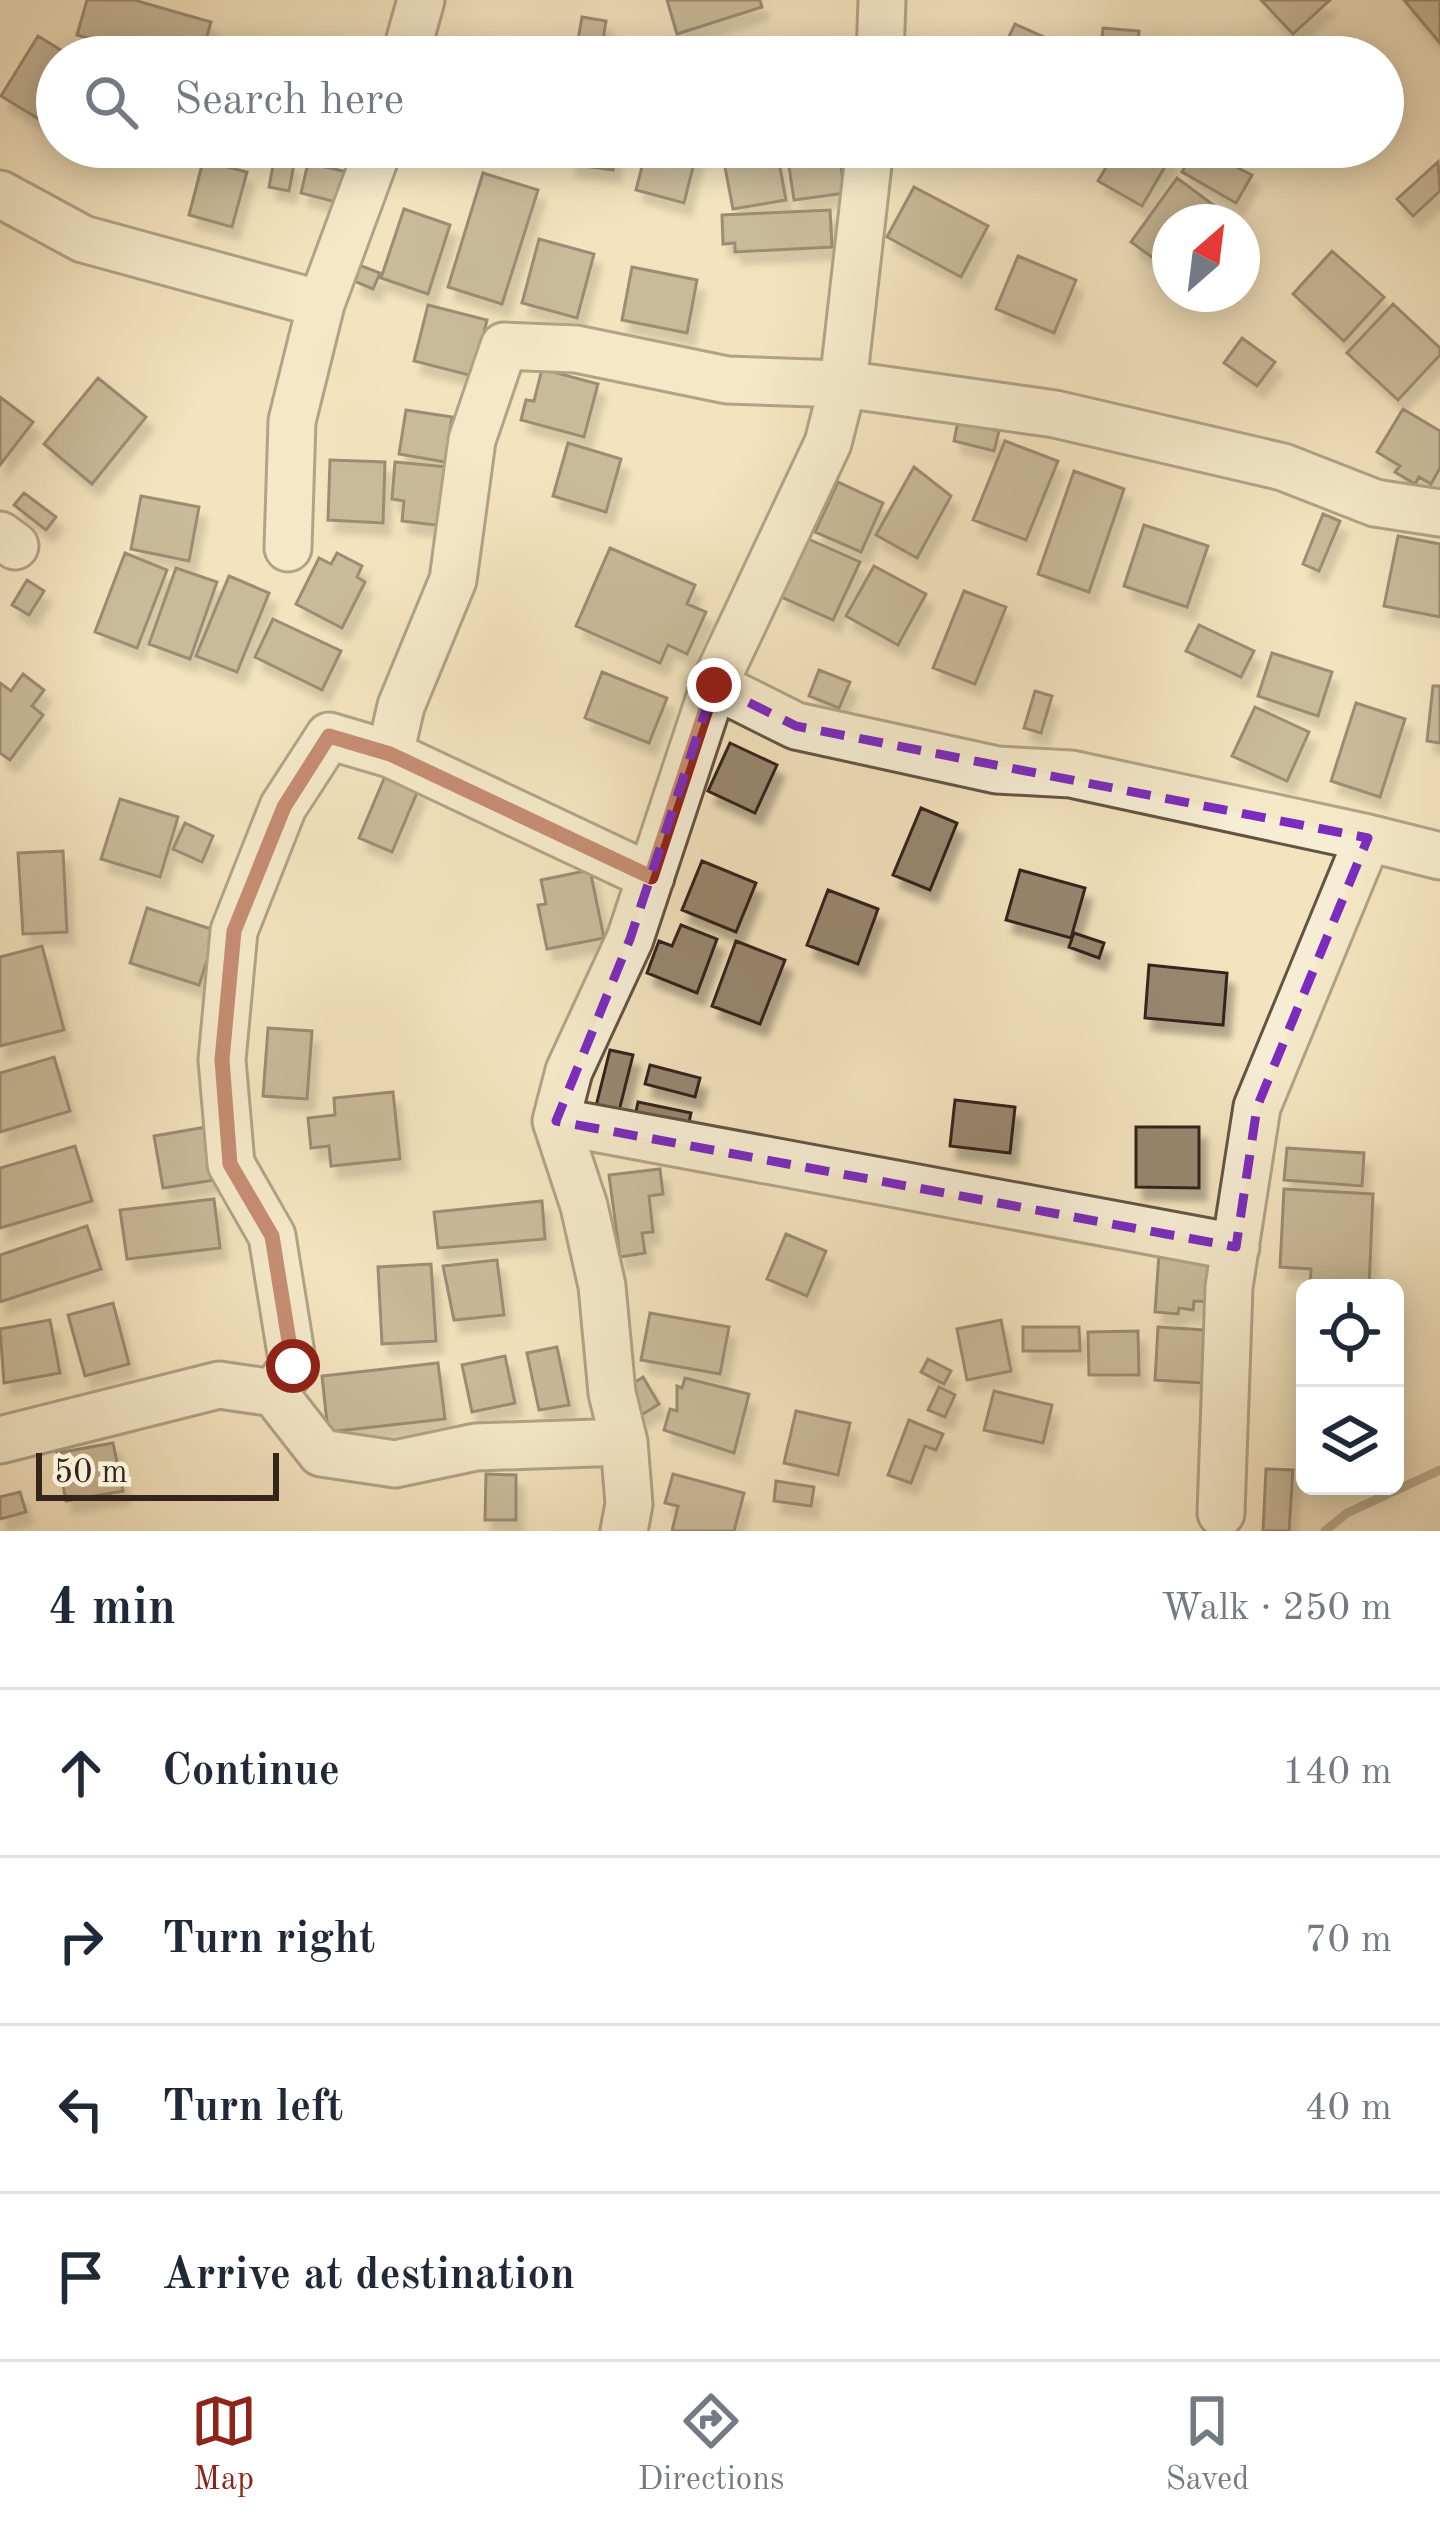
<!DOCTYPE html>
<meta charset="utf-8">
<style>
body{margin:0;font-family:"Old Standard TT",serif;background:#f2f2f3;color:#1f2937}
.controls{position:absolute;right:36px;bottom:36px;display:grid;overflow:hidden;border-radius:18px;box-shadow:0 6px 30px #0003}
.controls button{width:108px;height:108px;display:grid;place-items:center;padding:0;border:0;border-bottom:3px solid #e0e1e3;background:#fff;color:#1f2937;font:60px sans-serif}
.compass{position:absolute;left:1152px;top:204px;width:108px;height:108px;border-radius:50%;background:#fff;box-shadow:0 6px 30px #0003;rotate:28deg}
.scale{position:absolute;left:36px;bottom:30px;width:243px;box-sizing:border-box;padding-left:12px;border:6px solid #35241c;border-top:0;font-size:33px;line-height:42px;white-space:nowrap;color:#35241c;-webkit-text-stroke:9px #f7edd5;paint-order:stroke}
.stop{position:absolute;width:36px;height:36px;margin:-27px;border:9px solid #8f2418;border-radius:50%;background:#fff}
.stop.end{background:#8f2418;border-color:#fff;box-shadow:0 3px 12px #0008}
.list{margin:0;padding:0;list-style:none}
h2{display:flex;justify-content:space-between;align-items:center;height:156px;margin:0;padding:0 48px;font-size:51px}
h2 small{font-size:39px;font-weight:400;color:#747a83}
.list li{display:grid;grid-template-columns:78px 1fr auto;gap:36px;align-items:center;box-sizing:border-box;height:168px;padding:0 48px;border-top:3px solid #e0e1e3}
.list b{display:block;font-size:45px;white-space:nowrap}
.list em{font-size:39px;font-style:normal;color:#747a83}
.icon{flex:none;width:66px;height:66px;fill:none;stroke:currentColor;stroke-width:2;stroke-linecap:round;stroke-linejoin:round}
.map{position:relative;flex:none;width:1440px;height:1531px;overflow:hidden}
.search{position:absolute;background:#fff;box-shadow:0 6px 30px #0003;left:36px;right:36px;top:36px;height:132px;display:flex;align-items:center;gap:30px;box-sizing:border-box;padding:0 42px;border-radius:66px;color:#747a83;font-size:45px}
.sheet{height:828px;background:#fff}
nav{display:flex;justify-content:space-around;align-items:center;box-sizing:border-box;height:168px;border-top:3px solid #e0e1e3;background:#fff;font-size:33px;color:#747a83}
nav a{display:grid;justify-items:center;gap:6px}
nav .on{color:#8f2418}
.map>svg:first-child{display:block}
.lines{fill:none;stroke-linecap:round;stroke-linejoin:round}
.stream{stroke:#80705c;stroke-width:9}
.building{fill:#988770;stroke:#35241c;stroke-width:3;filter:url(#shadow)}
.minor-casing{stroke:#645444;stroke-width:51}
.minor{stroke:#f7edd5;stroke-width:45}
.route{stroke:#8f2418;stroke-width:15}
.marked{fill:none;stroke:#7b2cbf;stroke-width:9;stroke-dasharray:24 15;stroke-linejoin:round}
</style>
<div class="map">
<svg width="1440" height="1531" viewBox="0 0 1440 1531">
<defs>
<filter id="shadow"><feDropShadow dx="7" dy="12" stdDeviation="3" flood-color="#0004"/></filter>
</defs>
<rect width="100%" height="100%" fill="#f3e3be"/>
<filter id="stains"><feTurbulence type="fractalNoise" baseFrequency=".00167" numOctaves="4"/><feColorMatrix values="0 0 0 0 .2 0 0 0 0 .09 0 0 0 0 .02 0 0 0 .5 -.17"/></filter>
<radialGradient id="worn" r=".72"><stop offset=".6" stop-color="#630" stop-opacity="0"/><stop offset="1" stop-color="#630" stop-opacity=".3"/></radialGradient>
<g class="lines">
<path class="stream" d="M1325,1531L1347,1513L1440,1470"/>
</g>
<path class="building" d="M87,0H134L211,22L201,57H156L77,35Z
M667,0H760L762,7L677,34Z
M1261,0H1330L1293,34Z
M1404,0H1440V43Z
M582,17L606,21L602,46L590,44L587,57H575Z
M1015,24L1071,49L1068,57H999Z
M1103,28L1139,31L1137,51L1101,48Z
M38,36L72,57H57L52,127L1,96Z
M637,40L644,57H595Z
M830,42L832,57H766V49Z
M251,44H318V57H251Z
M572,147H616L613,170L569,164Z
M647,147H698L684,203L636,190Z
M786,147H838L845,193L794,200Z
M1118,147H1151L1170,158L1142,206L1098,181Z
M1197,147L1252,175L1236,203L1182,172Z
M777,152L786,200L733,209L724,162Z
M274,160L294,164L289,191L269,187Z
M203,161L247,172L232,227L189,215Z
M1438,162L1440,191L1413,216L1397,199Z
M308,163L347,172L340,203L301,193Z
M483,173L538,190L502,304L448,287Z
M1177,178L1223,212L1216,222H1170V270L1131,242Z
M914,187L988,226L961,277L887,237Z
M404,209L450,225L428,294L381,278Z
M830,210L832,247L735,252V243L723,244L722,215Z
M539,239L594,254L577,318L522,303Z
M1332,251L1384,297L1344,341L1293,294Z
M1018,256L1076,280L1054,333L996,309Z
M359,265L380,273L373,289L354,281Z
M632,267L697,280L687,333L622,320Z
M1393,304L1440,348V355L1398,400L1347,353Z
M428,305L487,320L473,376L414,361Z
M1242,338L1275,362L1257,386L1224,363Z
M542,369L598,384L584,437L521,420L526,400L534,401Z
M98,378L146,417L92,484L44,444Z
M0,397L33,422L0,465Z
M1403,409L1440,431V468L1431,484L1419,477L1415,484L1395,472L1400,466L1377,452Z
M406,410L452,417L445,462L399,454Z
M958,421L999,431L994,451L954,441Z
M1005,441L1058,461L1026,540L973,520Z
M568,443L621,459L606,512L553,496Z
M330,460L385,462L383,523L328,520Z
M395,462L459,468L453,527L402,521L404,501L392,499Z
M914,467L951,496L917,558L876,535Z
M1074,471L1124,489L1089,592L1038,574Z
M838,482L883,503L861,552L815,532Z
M24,493L56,517L46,530L14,505Z
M141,496L199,507L189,561L131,549Z
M1323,514L1340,521L1319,571L1303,564Z
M1144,525L1208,546L1187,607L1124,586Z
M1398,536L1440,544V617L1384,606Z
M806,538L860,562L833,620L779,596Z
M610,548L695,585L687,604L706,612L687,654L668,645L660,663L576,626Z
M125,553L167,570L137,648L95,632Z
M337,553L362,566L357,577L365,582L342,628L296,604L319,558L331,564Z
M874,566L926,594L898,645L846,616Z
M176,568L217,582L190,659L149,644Z
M229,576L269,593L237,672L196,656Z
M27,580L44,591L29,615L12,605Z
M964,591L1006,607L975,684L933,668Z
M273,619L341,651L322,690L255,657Z
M1199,625L1254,651L1241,677L1186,651Z
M1272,653L1332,672L1318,716L1258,696Z
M819,670L850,682L839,708L809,696Z
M602,672L667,698L649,743L585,718Z
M23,674L44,690L32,706L43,715L10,760L0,753V683L11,691Z
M1433,686H1440V743L1427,741Z
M1035,691L1052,696L1041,733L1024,728Z
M1356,703L1405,719L1380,797L1331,781Z
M1255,707L1309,732L1287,781L1232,756Z
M730,743L777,765L755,813L708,791Z
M386,774L419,788L392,852L359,838Z
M120,799L178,817L160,877L101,859Z
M921,808L957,823L930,890L893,875Z
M185,823L213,836L202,862L173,849Z
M63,851L67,932L23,934L18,853Z
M702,861L756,883L736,932L682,910Z
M590,870L604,938L547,949L538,905L546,904L541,880Z
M1020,870L1085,888L1071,938L1006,920Z
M828,890L878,909L858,964L807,945Z
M147,908L217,931L199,985L130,963Z
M681,925L717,939L697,993L647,973L659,941L672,946Z
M1074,933L1104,943L1099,958L1069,947Z
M736,941L785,960L760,1024L712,1006Z
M42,946L64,1030L0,1046V957Z
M1149,965L1227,973L1223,1025L1145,1018Z
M268,1028L312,1031L307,1099L263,1096Z
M610,1050L633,1055L617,1119L594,1114Z
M54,1057L70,1111L0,1132V1073Z
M650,1065L700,1078L695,1097L645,1084Z
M393,1092L400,1159L331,1166L329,1146L311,1148L308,1118L335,1115L334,1098Z
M955,1100L1015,1107L1010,1153L950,1146Z
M638,1102L691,1113L688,1127L635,1116Z
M206,1127L215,1180L163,1188L154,1136Z
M1136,1127H1199V1188L1136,1187Z
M75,1146L92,1201L0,1228V1168Z
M1287,1148L1364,1153L1362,1186L1284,1180Z
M660,1169L663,1194L649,1196L653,1232L642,1233L645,1253L620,1257L609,1175Z
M1284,1189L1373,1194L1369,1288L1310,1287L1311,1269L1280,1267Z
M214,1199L220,1248L127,1259L120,1210Z
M542,1201L545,1239L438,1248L434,1212Z
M87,1226L101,1269L0,1302V1255Z
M786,1234L826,1251L807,1296L767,1279Z
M1159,1254L1217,1258L1214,1302L1194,1301L1193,1310L1179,1308L1178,1314L1155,1312Z
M497,1260L504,1315L454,1320L443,1266Z
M431,1264L436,1341L382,1344L378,1267Z
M113,1303L129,1364L85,1376L68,1315Z
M650,1313L729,1327L720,1374L641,1360Z
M50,1320L60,1373L4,1383L0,1329Z
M1001,1320L1011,1371L967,1380L957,1329Z
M1023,1327H1079L1080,1351H1023Z
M1158,1327L1204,1330L1202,1383L1155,1380Z
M1138,1331L1139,1375H1089L1088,1332Z
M557,1347L569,1405L539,1410L527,1353Z
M505,1356L515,1403L472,1412L462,1365Z
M928,1359L951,1371L944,1384L921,1372Z
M438,1363L445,1419L328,1432L322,1376Z
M643,1377L659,1404L640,1416L624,1389Z
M685,1378L749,1394L734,1453L664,1430L670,1409L677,1411V1386L682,1388Z
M939,1387L955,1395L945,1417L928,1410Z
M994,1391L1052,1405L1043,1443L984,1430Z
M796,1411L850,1423L838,1475L784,1463Z
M909,1420L943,1434L936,1450L925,1446L911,1483L888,1475Z
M113,1443L123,1491L66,1501L57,1453Z
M1266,1469L1293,1470L1289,1531H1263Z
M486,1474L516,1475V1520H485Z
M673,1474L744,1493L734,1531H672L678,1506L665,1503Z
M776,1481L814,1487L811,1506L774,1501Z
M20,1492L26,1512L0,1519V1497Z"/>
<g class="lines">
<defs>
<path id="minor" d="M405,57L421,0
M880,57L882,0
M0,194L83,239L321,304
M0,535L15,546
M288,548L292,421L321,304L379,147
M714,685L796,726L997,770L1071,774L1368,838L1257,1107L1229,1287L1221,1513
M1368,838L1440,856
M651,877L390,754L401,706L453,580L472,440L504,346L576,349L727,380L843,384L1055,414L1283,467L1375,503L1440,513
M556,1121L1236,1247
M274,1393L293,1366L272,1236L231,1164L222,1060L234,931L283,807L329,736L390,754
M0,1440L219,1385L274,1393L321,1453L395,1464L476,1447L624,1442
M624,1531L629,1504L624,1442L612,1393L602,1286L584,1206L556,1121L569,1071L630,939L714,685L828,443L843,384L870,147"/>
</defs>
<use href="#minor" class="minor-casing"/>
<use href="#minor" class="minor"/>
</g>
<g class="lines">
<path class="route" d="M293,1366L272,1236L230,1164L222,1060L234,931L284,807L329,736L390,754L651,877L714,685"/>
</g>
<path d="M0 0H1440V1531H0ZM714,685L796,726L1368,838L1257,1107L1236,1247L556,1121L630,939Z" fill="#f3e3be" fill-opacity=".55" fill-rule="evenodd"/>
<path class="marked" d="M714,685L796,726L1368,838L1257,1107L1236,1247L556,1121L630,939Z"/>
<rect width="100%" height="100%" filter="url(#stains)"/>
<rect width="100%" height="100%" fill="url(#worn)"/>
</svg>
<div class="controls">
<button><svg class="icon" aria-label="locate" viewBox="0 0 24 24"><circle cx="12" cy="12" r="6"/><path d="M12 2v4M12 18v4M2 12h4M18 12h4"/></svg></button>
<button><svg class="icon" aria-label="layers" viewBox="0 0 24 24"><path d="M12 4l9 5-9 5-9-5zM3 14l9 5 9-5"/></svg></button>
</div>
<svg class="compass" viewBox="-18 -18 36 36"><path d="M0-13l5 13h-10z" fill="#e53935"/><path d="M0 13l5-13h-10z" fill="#747a83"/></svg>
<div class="scale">50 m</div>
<div class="stop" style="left:293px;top:1366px"></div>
<div class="stop end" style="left:714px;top:685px"></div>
<div class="search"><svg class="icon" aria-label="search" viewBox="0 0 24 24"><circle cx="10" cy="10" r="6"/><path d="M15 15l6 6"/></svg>Search here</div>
</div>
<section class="sheet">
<h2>4 min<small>Walk · 250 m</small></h2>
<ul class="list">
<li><svg class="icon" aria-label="ahead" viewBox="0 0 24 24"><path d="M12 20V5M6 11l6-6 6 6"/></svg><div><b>Continue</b></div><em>140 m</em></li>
<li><svg class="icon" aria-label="right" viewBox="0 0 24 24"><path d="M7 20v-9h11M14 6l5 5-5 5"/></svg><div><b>Turn right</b></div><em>70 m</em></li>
<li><svg class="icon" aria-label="left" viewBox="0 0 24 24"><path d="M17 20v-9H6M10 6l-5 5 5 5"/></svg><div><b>Turn left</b></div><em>40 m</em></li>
<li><svg class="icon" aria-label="arrive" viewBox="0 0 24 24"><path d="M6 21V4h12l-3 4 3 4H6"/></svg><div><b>Arrive at destination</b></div></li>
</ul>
</section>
<nav>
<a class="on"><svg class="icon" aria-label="map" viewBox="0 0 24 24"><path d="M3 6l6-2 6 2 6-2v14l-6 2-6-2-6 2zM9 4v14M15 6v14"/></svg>Map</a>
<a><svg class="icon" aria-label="directions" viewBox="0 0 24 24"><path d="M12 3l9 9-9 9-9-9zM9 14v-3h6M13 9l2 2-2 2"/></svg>Directions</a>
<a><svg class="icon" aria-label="saved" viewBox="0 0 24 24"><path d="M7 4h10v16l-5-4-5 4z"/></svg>Saved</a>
</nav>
